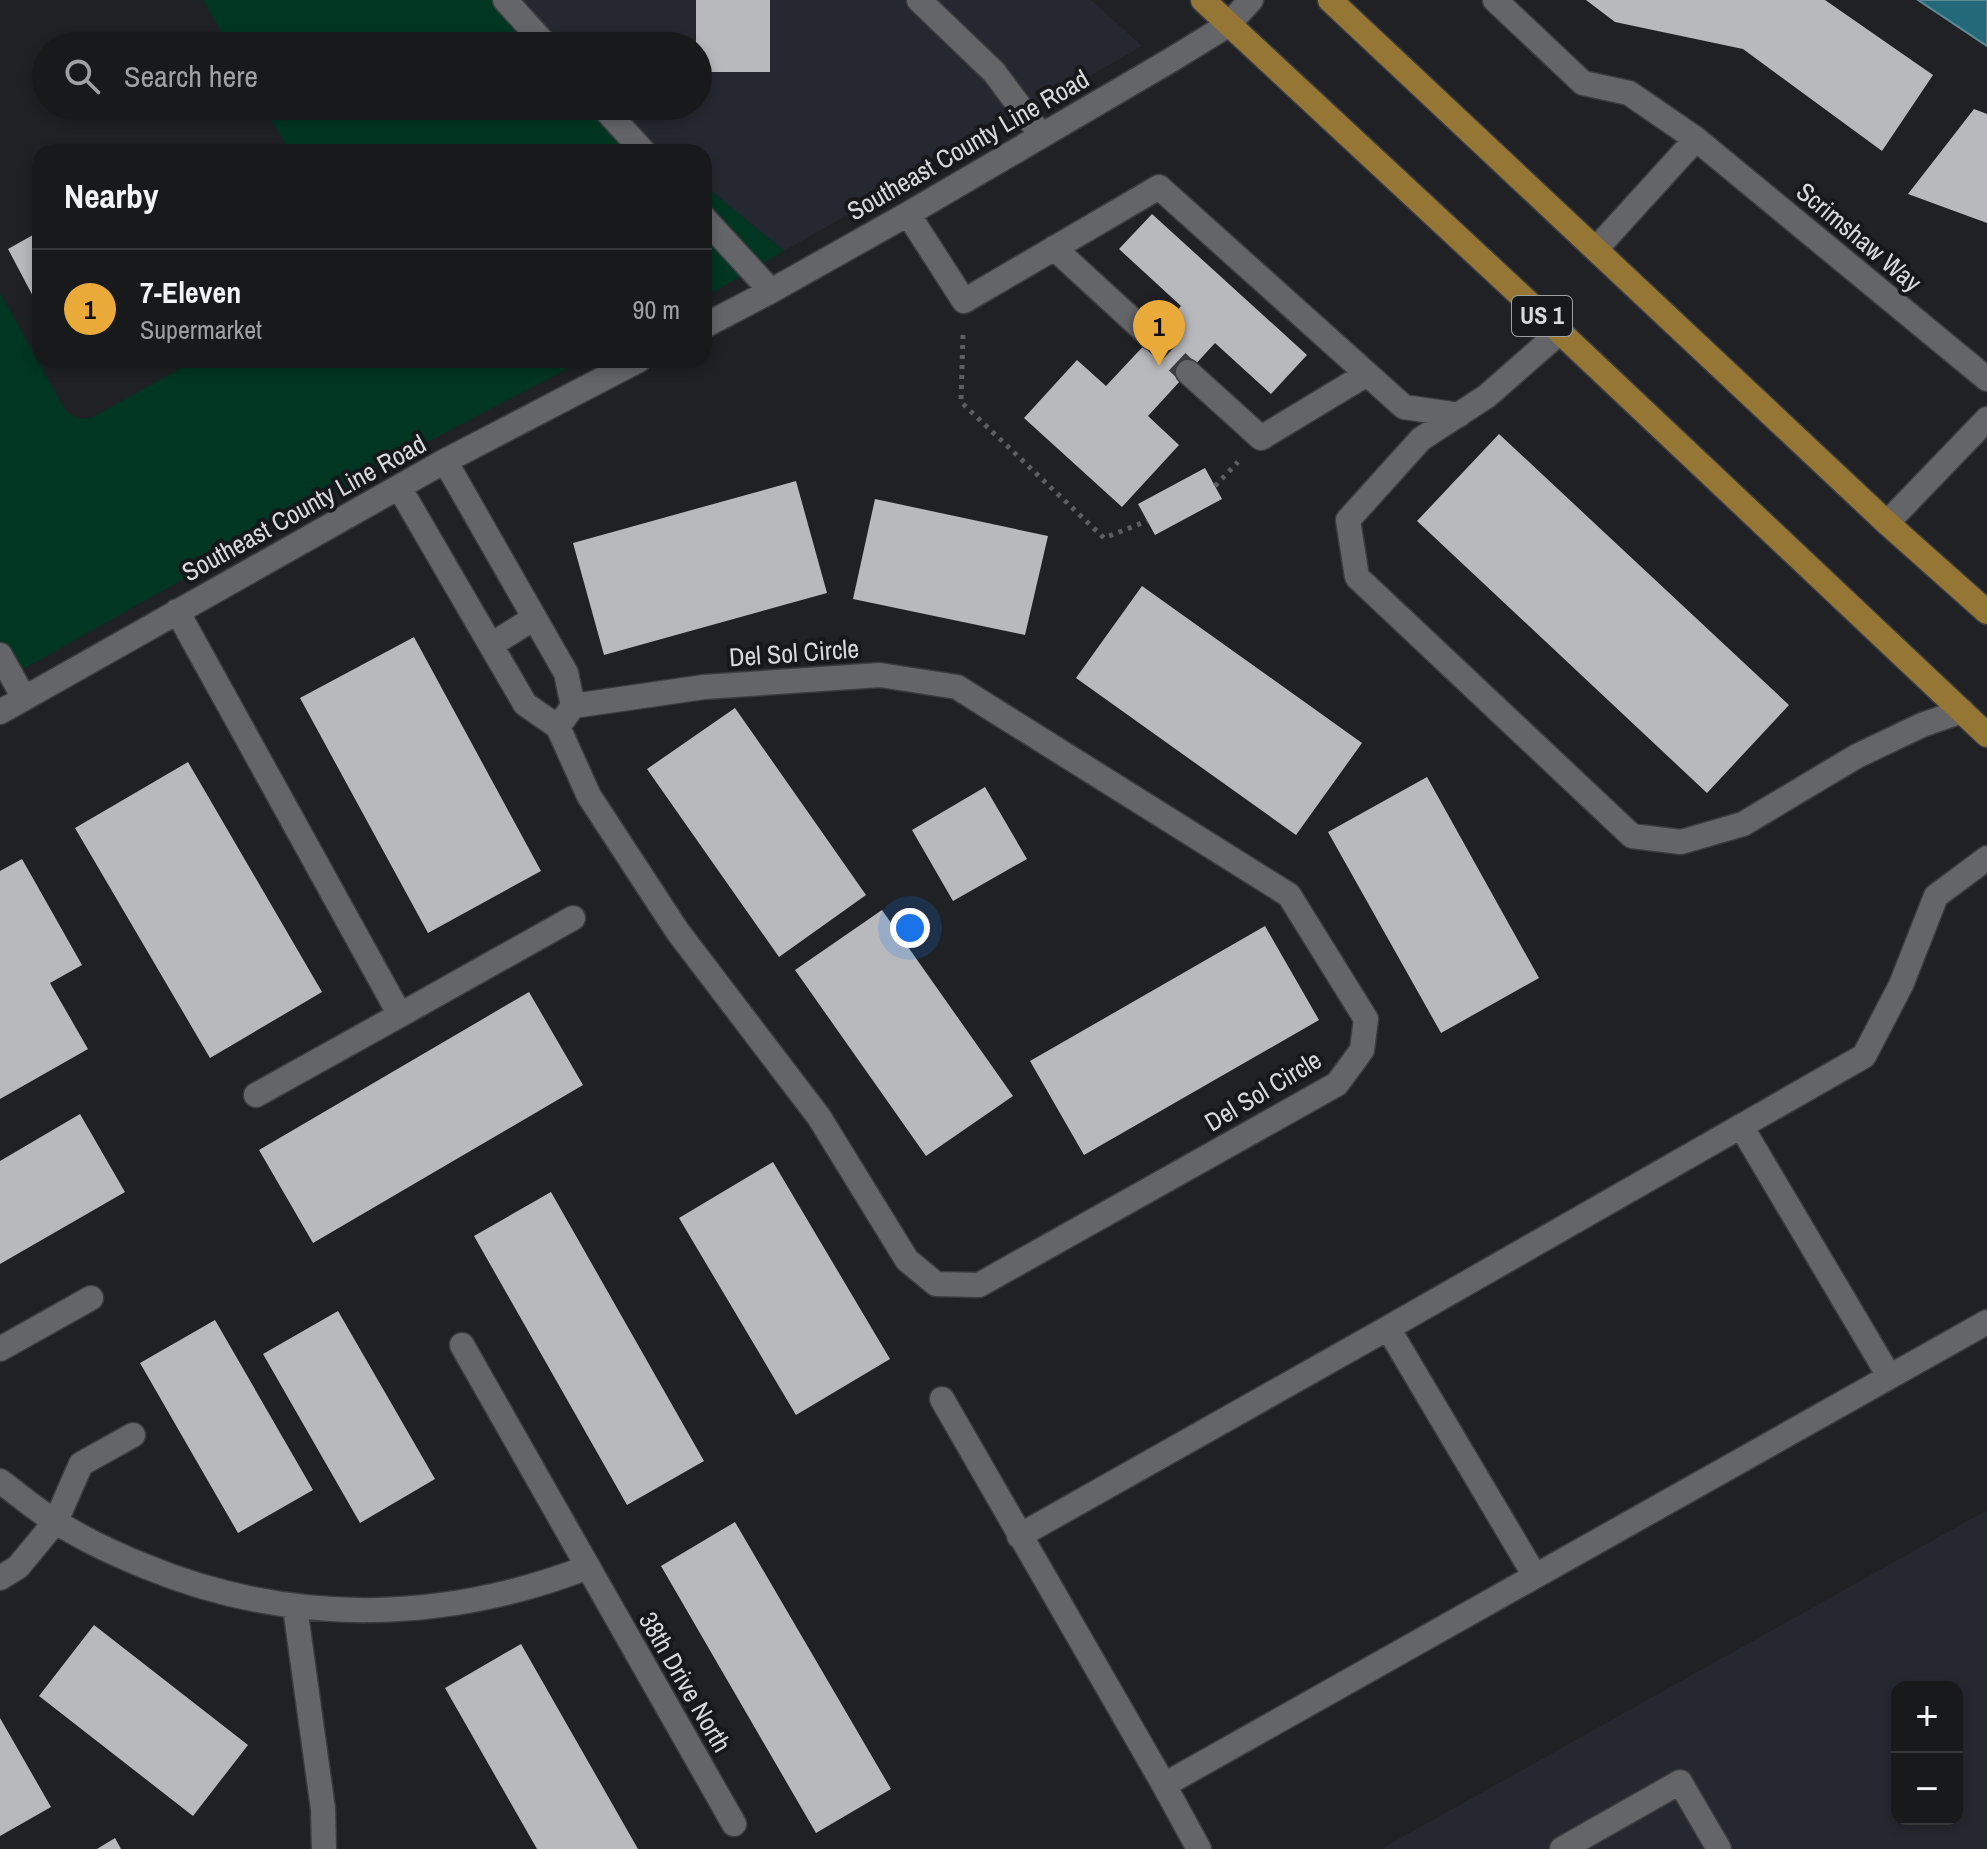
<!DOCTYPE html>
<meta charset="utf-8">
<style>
body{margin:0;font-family:"Archivo Narrow",sans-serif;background:#212224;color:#f1f3f6}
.controls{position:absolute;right:24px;bottom:24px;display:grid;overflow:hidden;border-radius:16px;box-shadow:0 4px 12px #0003}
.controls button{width:72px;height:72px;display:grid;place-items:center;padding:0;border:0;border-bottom:2px solid #36383a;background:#18191b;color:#f1f3f6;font:40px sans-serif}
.you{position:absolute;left:910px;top:928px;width:28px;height:28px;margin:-20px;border:6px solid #fff;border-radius:50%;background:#1a73e8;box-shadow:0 0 0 12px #1a73e833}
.badge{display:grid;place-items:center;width:52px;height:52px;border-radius:50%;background:#eaaa39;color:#111;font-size:26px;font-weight:700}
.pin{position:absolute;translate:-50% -66px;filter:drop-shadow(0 2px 4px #0008)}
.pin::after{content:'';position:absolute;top:42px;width:28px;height:24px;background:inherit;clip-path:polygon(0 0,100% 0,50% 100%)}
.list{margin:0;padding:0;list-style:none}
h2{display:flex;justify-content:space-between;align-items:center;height:104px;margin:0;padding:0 32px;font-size:34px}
h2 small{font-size:26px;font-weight:400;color:#9fa0a3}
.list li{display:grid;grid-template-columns:52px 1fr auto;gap:24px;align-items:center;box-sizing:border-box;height:120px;padding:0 32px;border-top:2px solid #36383a}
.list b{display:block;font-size:30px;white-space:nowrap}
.list p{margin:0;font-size:26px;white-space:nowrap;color:#9fa0a3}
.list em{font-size:26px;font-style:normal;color:#9fa0a3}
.icon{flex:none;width:44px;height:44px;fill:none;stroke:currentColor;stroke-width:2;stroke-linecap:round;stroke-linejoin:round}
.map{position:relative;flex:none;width:1987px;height:1849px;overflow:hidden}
.search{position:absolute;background:#18191b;box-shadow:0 4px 12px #0003;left:32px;top:32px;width:680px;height:88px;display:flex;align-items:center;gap:20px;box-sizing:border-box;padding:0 28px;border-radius:44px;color:#9fa0a3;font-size:30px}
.panel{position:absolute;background:#18191b;box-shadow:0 4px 12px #0003;left:32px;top:144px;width:680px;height:224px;border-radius:24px}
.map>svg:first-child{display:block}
.built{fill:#262831;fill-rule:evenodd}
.green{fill:#003622}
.water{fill:#246979;stroke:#5a8b96;stroke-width:2}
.building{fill:#b8b9bd}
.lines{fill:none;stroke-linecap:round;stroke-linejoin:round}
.minor-tunnel{stroke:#3c3d3f;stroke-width:24;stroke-dasharray:24 12;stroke-linecap:butt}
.minor-casing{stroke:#3b3c3f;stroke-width:27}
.major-casing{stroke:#3b3c3f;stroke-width:27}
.path{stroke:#5d5e60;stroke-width:5;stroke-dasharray:4 6;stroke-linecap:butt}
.minor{stroke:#646569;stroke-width:24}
.major{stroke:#957635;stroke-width:24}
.labels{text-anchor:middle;stroke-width:8;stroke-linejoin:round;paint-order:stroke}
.shield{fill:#17181b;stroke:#9e9fa1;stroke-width:2}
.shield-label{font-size:24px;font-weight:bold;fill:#d8d9db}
.street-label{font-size:26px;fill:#d8d9db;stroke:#17181b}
</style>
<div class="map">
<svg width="1987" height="1849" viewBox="0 0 1987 1849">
<rect width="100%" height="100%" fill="#202124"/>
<path class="built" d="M505,0H1091L1142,46L784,251L704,185V152H664L613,106H698V46H552Z
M1987,1510V1849H1381ZM1897,1687H1957V1819H1897Z"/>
<path class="green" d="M203,0H505L552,46H229Z
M263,106H613L664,152H290Z
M704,185L784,251L704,297Z
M0,293L64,408C73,418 77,420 91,418L196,360H584L433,439L0,682Z"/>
<path class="water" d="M1918,0H1987V46Z"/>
<path class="building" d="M696,0H770V72H698V46H696Z
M1586,0H1825L1933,75L1882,151L1743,49L1615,22Z
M1974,109L1987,114V223L1908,194Z
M1152,214L1307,355L1271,394L1215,343L1148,416L1179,445L1122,507L1024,418L1077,360L1106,386L1181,306L1119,249Z
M40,231V298L35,300L8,249Z
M1499,434L1789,705L1707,793L1417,521Z
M1205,468L1222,499L1155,535L1138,504Z
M796,481L827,593L604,655L573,543Z
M875,499L1048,536L1025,635L853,599Z
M1142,586L1362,743L1296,835L1076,678Z
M414,637L541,871L428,933L300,698Z
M735,708L866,895L779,957L647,769Z
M188,762L322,992L210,1058L75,828Z
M1427,777L1539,978L1441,1033L1328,832Z
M985,787L1027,859L953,901L912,830Z
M22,859L82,965L50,983L88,1049L0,1099V871Z
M882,910L1013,1096L926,1156L795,970Z
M1265,926L1319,1020L1084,1155L1030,1061Z
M529,992L583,1085L313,1243L259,1150Z
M80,1114L125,1192L0,1264V1161Z
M773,1162L890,1359L796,1415L679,1218Z
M551,1192L704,1461L627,1505L474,1236Z
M338,1311L435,1479L360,1523L263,1354Z
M215,1320L313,1490L238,1533L140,1363Z
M735,1522L891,1789L816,1833L661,1566Z
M94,1625L248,1745L193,1816L39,1696Z
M521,1644L638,1849H537L445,1688Z
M0,1718L51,1807L0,1836Z
M115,1838L121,1849H97Z"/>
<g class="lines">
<path class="minor-tunnel" d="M1151,337L1188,372"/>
<defs>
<path id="minor" d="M505,0L547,46
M919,0L994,72L1041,135
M1495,0L1583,83L1629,93L1696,139L1987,379
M602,106L644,152
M908,214L964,301L1159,187L1404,407L1459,415
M704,218L771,291
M1054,248L1151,337
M1596,249L1696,139
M704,326L771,291L908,214L1171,60L1228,25L1251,0
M1560,332L1487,396L1421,439L1348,520L1357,577L1632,836L1681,842L1743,824L1857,756L1922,725L1962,711
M1188,372L1261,438L1367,374
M445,461L566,673L573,706
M399,487L525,704L558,727L589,796L678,932L819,1117L907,1260L936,1284L979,1285L1337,1084L1362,1050L1366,1019L1289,895L957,687L880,675L704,687L573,706L558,727
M1887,523L1987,419
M177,611L400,1015L256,1095
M491,645L534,618
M0,655L24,698
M0,712L445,461L639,360
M400,1015L573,918
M1741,1126L1889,1376
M1388,1328L1535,1576
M462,1345L734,1824
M0,1349L91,1298
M942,1399L1164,1785L1987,1322
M0,1481C15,1492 29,1504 44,1514C76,1536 112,1553 147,1567C291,1626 444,1623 588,1567
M1019,1536L1388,1328L1864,1056L1901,985L1936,896L1987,858
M0,1578L18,1567L56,1521L81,1464L133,1435
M295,1607L323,1809L324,1849
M1164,1785L1199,1849
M1562,1849L1680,1782L1719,1849"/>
<path id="major" d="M1203,0L1560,332L1987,735
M1330,0L1887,523L1987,612"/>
</defs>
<use href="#minor" class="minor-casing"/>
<use href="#major" class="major-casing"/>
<path class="path" d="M963,335L961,402L1104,538L1147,521
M1215,486L1238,462"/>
<use href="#minor" class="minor"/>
<use href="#major" class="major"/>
</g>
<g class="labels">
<rect class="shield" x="1512" y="296" width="60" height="40" rx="6"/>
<g class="shield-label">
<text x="1542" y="324">US 1</text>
</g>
<g class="street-label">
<text transform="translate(968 145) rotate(-30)" y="9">Southeast County Line Road</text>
<text transform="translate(1859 237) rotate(40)" y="9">Scrimshaw Way</text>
<text transform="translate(304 508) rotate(-29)" y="9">Southeast County Line Road</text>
<text transform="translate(794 653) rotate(-4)" y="9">Del Sol Circle</text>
<text transform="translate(1263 1091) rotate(-31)" y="9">Del Sol Circle</text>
<text transform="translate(685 1682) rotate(60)" y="9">38th Drive North</text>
</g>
</g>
</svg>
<div class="controls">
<button>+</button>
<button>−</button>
</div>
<div class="you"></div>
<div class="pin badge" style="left:1159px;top:366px">1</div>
<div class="search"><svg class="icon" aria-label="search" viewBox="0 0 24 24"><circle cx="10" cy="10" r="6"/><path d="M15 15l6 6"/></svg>Search here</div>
<section class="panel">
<h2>Nearby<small></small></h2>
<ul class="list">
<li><span class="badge">1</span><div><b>7-Eleven</b><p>Supermarket</p></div><em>90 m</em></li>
</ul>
</section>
</div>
